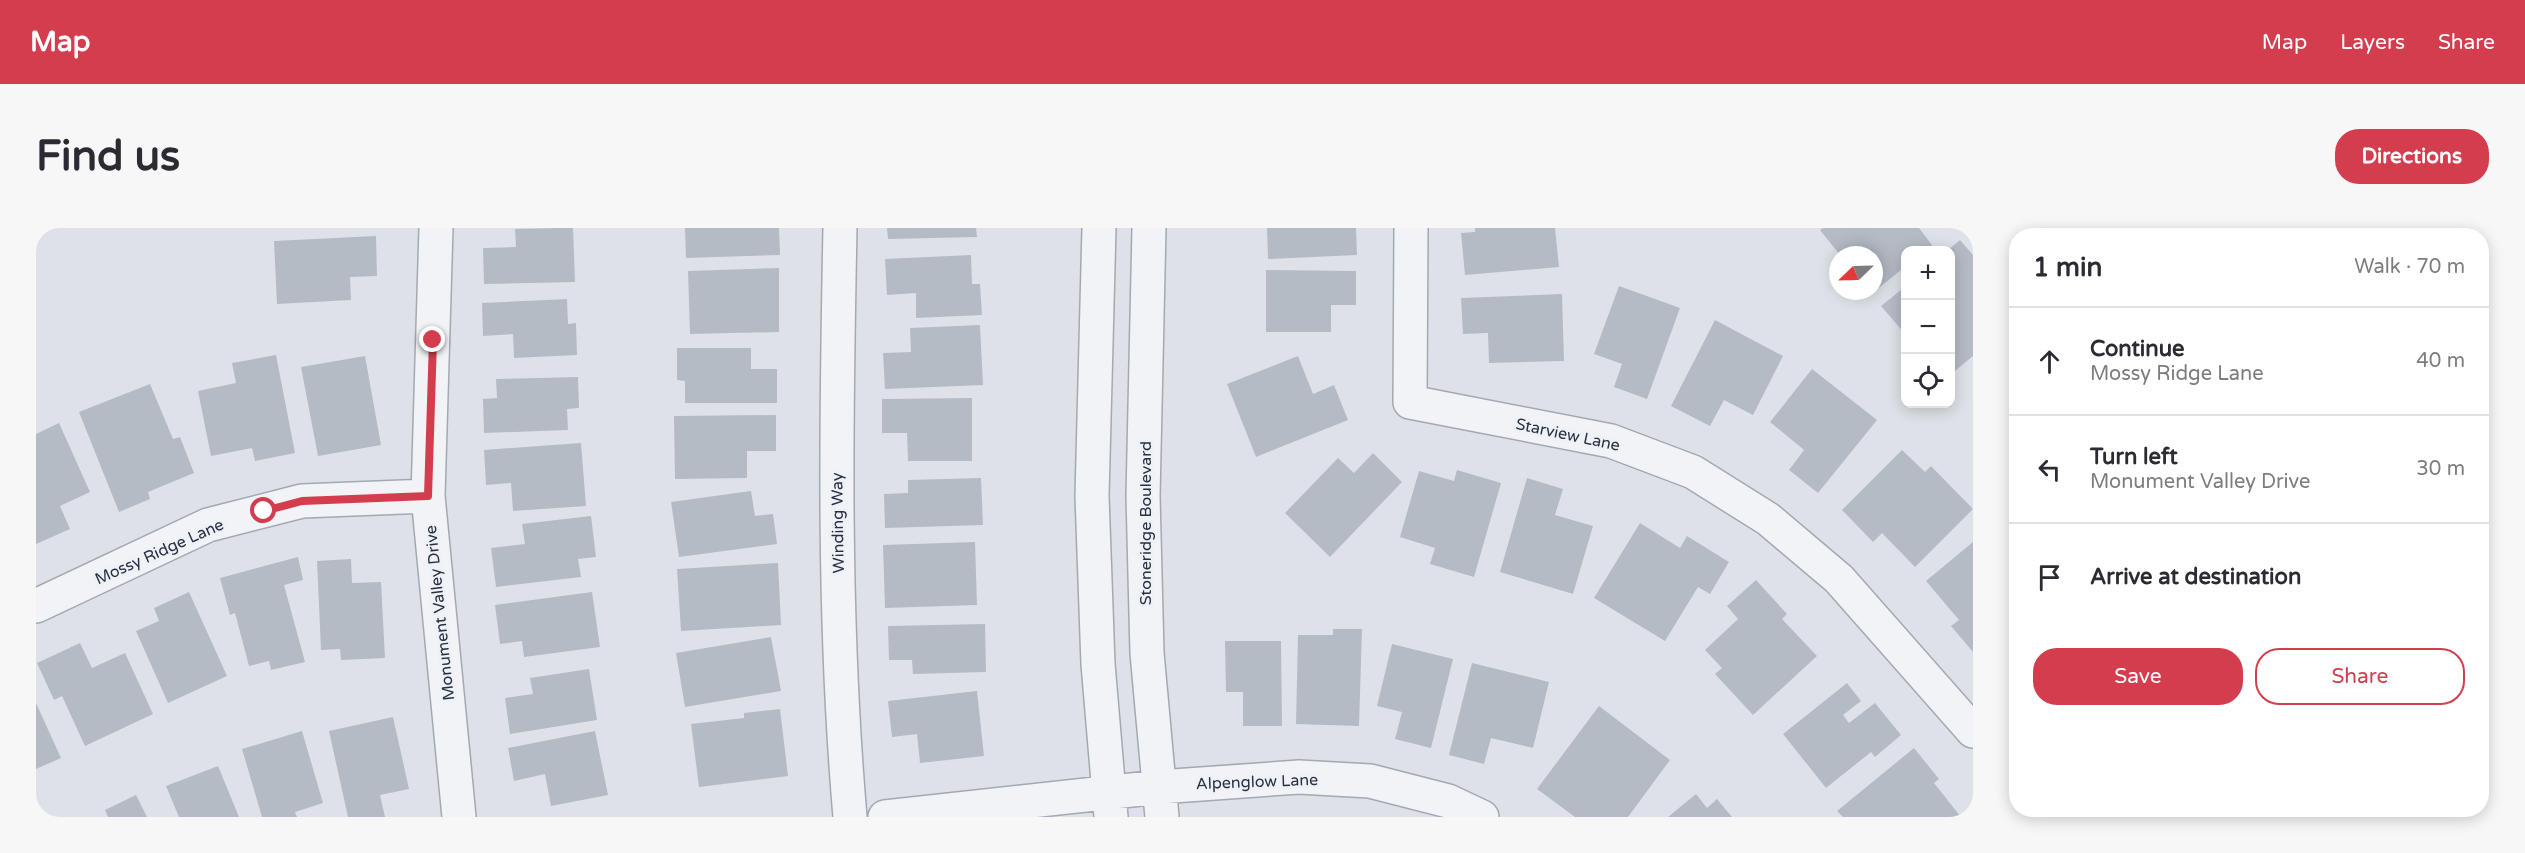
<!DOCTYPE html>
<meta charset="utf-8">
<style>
body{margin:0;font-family:"Varela Round",sans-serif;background:#f7f7f7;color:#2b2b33}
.controls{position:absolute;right:18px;top:18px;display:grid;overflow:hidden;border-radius:12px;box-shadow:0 3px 15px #0003}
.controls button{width:54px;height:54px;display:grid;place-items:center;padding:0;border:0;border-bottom:2px solid #e1e1e2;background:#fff;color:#2b2b33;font:30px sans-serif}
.compass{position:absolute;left:1793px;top:18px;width:54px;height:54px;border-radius:50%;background:#fff;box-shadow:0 3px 15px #0003;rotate:247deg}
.stop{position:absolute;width:18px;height:18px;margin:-14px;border:4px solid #d33d4e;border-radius:50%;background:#fff}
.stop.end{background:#d33d4e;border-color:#fff;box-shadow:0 2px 6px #0008}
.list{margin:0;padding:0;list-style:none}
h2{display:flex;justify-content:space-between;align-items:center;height:78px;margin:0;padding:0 24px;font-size:26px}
h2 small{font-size:20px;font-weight:400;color:#7c7c81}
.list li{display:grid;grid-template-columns:39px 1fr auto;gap:18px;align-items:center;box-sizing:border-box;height:108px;padding:0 24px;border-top:2px solid #e1e1e2}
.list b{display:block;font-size:22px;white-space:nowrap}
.list p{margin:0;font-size:20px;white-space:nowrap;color:#7c7c81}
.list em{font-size:20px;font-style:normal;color:#7c7c81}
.actions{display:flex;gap:12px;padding:18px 24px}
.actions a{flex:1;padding:14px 0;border:2px solid #d33d4e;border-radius:24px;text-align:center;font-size:21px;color:#d33d4e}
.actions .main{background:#d33d4e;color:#fff}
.icon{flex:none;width:33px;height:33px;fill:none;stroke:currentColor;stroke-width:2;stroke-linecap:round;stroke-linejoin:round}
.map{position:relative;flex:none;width:1937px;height:589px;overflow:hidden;border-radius:24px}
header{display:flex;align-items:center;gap:36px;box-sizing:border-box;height:84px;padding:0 30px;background:#d33d4e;color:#fff}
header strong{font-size:28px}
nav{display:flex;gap:33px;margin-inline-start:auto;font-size:21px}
.intro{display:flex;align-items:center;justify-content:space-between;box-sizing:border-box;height:144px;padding:0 36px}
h1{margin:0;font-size:42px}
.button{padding:15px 27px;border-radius:24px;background:#d33d4e;color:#fff;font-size:21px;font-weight:700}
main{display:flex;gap:36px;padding:0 36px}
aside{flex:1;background:#fff;border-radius:24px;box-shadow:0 3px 15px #0003}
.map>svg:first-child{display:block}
.building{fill:#b5bbc5}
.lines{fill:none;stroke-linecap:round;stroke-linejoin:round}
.minor-casing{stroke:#a3a9b2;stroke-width:36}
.minor{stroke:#f1f3f6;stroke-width:33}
.route{stroke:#d33d4e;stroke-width:8}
.labels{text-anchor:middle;stroke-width:6;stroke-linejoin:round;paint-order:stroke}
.street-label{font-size:16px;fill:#272f40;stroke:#eef1f6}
</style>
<header>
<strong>Map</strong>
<nav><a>Map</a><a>Layers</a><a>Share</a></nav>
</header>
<div class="intro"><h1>Find us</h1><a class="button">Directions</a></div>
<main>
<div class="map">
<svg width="1937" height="589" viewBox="0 0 1937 589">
<rect width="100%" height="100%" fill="#dee2e8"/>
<path class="building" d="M521,0H537L539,54L448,56L447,20L480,19L479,1Z
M649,0H743L744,27L650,30Z
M851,0H940L941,9L852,11Z
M1231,0H1320L1321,27L1232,31Z
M1439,0H1519L1523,39L1429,47L1425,5L1439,4Z
M1787,0H1883L1896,17L1889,22H1870V38L1835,66L1832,63H1838V27H1804L1784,2Z
M340,8L341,48L314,49L315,72L241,76L238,13Z
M1924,12L1937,27V128L1914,147V22H1912Z
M935,27L936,56H944L946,87L880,90V65L851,67L849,31Z
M743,40V104L654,106L652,43Z
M1230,42L1320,43V77H1295V104H1230Z
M1583,58L1644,80L1611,171L1578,159L1586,136L1558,126Z
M1870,58V107L1845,78Z
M1526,66L1528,133L1453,135L1452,105L1427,106L1425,70Z
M531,71L532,96L540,95L541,127L478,130L477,106L447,108L446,75Z
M1679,92L1747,128L1717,187L1688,172L1674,198L1635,178Z
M944,97L947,157L849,161L847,125L875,124L874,100Z
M641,120H715V141H741V175H649V153L641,152Z
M240,127L259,225L219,233L216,220L175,228L162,163L200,155L196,135Z
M329,128L345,217L282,228L265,139Z
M1262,128L1277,166L1298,157L1312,192L1220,229L1191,156Z
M1776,141L1841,192L1782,265L1753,242L1768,222L1734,194Z
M542,149L543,180L531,181L532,202L448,205L447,171L461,170L460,151Z
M114,156L137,211L144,209L158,245L112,264L114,271L83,284L43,184Z
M936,170V233H872L871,205H846V171Z
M740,187V223H711V250L639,251L638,188Z
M23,195L54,264L24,278L34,301L0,316V206Z
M545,215L550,278L477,283L475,255L450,257L448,222Z
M1866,222L1889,244L1895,238L1937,281L1879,339L1846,305L1837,314L1806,282Z
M1337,225L1366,254L1294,329L1249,285L1302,230L1318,245Z
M1421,242L1465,255L1438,349L1394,336L1399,320L1364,309L1383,243L1418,253Z
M945,250L947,297L849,300L848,266L872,265V252Z
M1491,250L1527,261L1519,287L1557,298L1537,366L1464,344Z
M715,263L719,288L737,286L741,316L643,329L635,274Z
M555,288L560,329L542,331L545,349L460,359L455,320L489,316L486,296Z
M1604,295L1644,320L1651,308L1693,334L1674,366L1662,359L1629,413L1558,370Z
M939,314L941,377L849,380L847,317Z
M1937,314V424L1915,398L1923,392L1890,353Z
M262,329L267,352L248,357L269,434L235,442L233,433L213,438L199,385L194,387L184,350Z
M315,331L316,355L345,354L349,430L305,432L304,421L285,422L281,333Z
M742,335L745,397L645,403L641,341Z
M1720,352L1751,386L1746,391L1781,428L1717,487L1679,446L1686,440L1669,422L1702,391L1691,378Z
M153,364L191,448L132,475L100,403L123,393L118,380Z
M556,364L564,419L488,429L486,413L464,416L459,377Z
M949,396L950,444L877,446L876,432H853L852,398Z
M1297,401H1326L1323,498L1260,496L1262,407H1297Z
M735,409L745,463L649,479L640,425Z
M1189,413H1245L1246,498H1207V464H1190Z
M44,415L56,440L89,425L117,486L49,518L26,468L18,472L1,435Z
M1356,416L1417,431L1395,520L1359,511L1366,484L1341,478Z
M1436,435L1513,454L1497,520L1455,510L1448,536L1413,527Z
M553,441L561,492L474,506L469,470L497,466L494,450Z
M1811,455L1825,473L1807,487L1813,495L1839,475L1865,507L1839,529L1835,524L1790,560L1747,506Z
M941,463L948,528L884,535L881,506L856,509L852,473Z
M0,475L25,530L0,541Z
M1563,478L1634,532L1592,589H1539L1501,561Z
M744,481L752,548L663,559L655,496L708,490V485Z
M357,489L373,561L344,567L349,589H312L293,503Z
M266,503L287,575L259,584L261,589H226L206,521Z
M559,503L572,567L515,578L509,546L478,553L472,520Z
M1878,520L1903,551L1898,555L1925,589H1807L1801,583Z
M182,538L203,589H143L130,558Z
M1660,566L1671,580L1681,571L1696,589H1632Z
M100,567L111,589H72L69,582Z"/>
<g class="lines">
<defs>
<path id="minor" d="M400,0L392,268L423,589
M804,0C800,196 797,393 814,589
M1063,0L1056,268L1062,436L1075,589
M1113,0L1107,268L1111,425L1126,589
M1375,0L1374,174L1575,213L1657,244L1732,291L1803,351L1937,503
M0,378L172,297L266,273L392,268
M849,589L1123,559L1263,549L1334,553L1412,573L1446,589"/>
</defs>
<use href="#minor" class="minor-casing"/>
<use href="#minor" class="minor"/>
</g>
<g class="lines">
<path class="route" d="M228,283L266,273L392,268L397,112"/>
</g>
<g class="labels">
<g class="street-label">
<text transform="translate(1532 206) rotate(12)" y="6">Starview Lane</text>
<text transform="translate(801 295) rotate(-91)" y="6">Winding Way</text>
<text transform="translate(1109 295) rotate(-90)" y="6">Stoneridge Boulevard</text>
<text transform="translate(123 323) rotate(-24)" y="6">Mossy Ridge Lane</text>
<text transform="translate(403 385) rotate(-96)" y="6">Monument Valley Drive</text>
<text transform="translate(1221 553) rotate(-2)" y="6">Alpenglow Lane</text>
</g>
</g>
</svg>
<div class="controls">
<button>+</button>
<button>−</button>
<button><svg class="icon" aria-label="locate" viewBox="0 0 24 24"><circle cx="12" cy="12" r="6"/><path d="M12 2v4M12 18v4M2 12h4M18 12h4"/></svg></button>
</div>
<svg class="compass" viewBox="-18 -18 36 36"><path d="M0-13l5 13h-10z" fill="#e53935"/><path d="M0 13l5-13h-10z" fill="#7c7c81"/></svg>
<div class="stop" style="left:228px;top:283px"></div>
<div class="stop end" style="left:397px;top:112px"></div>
</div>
<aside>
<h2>1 min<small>Walk · 70 m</small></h2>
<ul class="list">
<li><svg class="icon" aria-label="ahead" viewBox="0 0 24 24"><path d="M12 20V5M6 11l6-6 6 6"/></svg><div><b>Continue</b><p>Mossy Ridge Lane</p></div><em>40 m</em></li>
<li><svg class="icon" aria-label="left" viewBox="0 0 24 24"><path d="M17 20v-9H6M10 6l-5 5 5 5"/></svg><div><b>Turn left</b><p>Monument Valley Drive</p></div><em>30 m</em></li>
<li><svg class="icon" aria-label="arrive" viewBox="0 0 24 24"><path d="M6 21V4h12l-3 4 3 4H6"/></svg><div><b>Arrive at destination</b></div></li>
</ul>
<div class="actions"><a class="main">Save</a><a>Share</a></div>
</aside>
</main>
